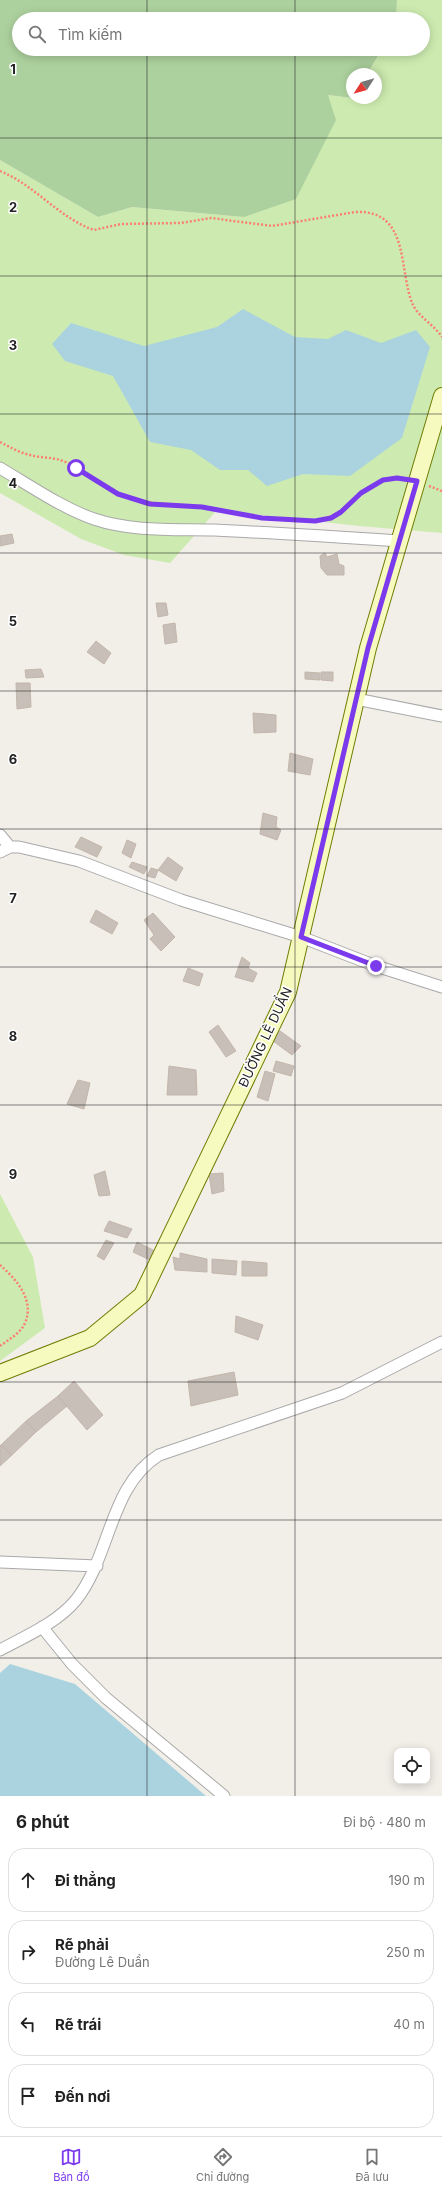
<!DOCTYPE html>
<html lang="vi">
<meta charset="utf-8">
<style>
body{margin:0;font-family:Inter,sans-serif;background:#f2f2f2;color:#222}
.controls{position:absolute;right:12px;bottom:12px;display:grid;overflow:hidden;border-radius:8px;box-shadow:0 2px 10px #0003}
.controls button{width:36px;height:36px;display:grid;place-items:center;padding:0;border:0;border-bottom:1px solid #e0e0e0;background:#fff;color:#222;font:20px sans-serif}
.compass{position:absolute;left:346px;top:68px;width:36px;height:36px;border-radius:50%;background:#fff;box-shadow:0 2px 10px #0003;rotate:234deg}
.stop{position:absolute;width:12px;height:12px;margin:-9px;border:3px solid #7c3aed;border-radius:50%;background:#fff}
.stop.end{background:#7c3aed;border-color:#fff;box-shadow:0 1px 4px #0008}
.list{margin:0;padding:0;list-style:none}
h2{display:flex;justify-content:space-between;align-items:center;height:52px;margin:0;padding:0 16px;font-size:17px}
h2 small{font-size:13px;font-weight:400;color:#767676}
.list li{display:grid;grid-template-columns:26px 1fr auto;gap:12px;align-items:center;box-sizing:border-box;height:64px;margin:0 8px 8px;padding:0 8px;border:1px solid #e0e0e0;border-radius:16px}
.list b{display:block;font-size:15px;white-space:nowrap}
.list p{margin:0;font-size:13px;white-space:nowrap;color:#767676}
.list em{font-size:13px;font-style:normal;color:#767676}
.icon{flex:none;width:22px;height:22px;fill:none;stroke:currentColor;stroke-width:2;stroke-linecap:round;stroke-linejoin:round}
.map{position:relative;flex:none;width:442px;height:1796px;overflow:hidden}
.search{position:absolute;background:#fff;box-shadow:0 2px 10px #0003;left:12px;right:12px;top:12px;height:44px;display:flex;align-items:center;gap:10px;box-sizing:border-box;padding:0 14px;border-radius:22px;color:#767676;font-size:15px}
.sheet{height:340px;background:#fff}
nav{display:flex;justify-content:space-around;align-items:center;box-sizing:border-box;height:56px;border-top:1px solid #e0e0e0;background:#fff;font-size:11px;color:#767676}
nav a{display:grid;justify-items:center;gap:2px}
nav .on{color:#7c3aed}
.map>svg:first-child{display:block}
.grass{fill:#cdebb0}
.forest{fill:#add19e}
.water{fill:#aad3df}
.building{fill:#c7bfb8;stroke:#c4b6ab}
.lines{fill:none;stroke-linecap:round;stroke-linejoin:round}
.minor-casing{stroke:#a9a9a9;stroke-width:13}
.secondary-casing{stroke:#707d05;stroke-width:18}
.path{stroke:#fa8072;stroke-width:2.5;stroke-dasharray:2 2;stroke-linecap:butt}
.minor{stroke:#fff;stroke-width:11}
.secondary{stroke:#f7fabf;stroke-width:16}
.route{stroke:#7c3aed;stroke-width:5}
.grid{fill:none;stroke:#222;stroke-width:1;stroke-opacity:0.55}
.labels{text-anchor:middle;stroke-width:3;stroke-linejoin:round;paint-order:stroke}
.street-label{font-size:13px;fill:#222;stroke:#fff}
.grid-label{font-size:13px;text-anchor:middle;font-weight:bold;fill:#222;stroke:#fff;stroke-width:3;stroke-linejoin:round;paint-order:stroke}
</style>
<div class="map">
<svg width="442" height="1796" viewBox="0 0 442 1796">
<rect width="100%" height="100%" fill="#f2efe9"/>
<path class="grass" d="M397,0H442V533L359,526L217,510L170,563L124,555L81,539L0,493V160L98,217L132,207L244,217L328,95L352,98H376V74H367L382,49H423V19H396Z
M0,1194L33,1257L45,1328L0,1361Z"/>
<path class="forest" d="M0,0H397L396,19H19V49H382L367,74H352V98L328,95L336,120L296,199L244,217L132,207L98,217L0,160Z"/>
<path class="water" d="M243,309L295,337L328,339L346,330L381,343L416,330L430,347L402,438L350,476L303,474L267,486L248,470H220L191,450L150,442L113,376L65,361L52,344L71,323L144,346L217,327Z
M10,1664L75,1684L206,1796H0V1673Z"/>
<path class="building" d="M12,534L14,543L0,546V536Z
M325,553L327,557L337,554L339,564L344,566V575H327L321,568L320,556Z
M156,603H166L168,615L158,617Z
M175,623L177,642L165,644L163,625Z
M96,641L111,653L104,664L87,652Z
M41,669L44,677L26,678L25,670Z
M305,672L320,673V680L305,679Z
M321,672H333V681L321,680Z
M16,683H30L31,707L17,709Z
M253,713L276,715V732L254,733Z
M290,753L313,759L310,775L288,771Z
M263,813L277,817L276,827L281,830L277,840L260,834Z
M81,837L102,847L97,857L75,847Z
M127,840L136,844L131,858L122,853Z
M168,857L183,868L176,881L158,870Z
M132,862L147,867L144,874L129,867Z
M151,868L158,870L155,878L147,876Z
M96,910L118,923L112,934L90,922Z
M153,913L175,937L161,951L150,939L154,935L144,920Z
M242,957L250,963L248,968L257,973L253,982L235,977Z
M188,968L203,974L199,986L183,981Z
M218,1025L236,1051L226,1057L209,1032Z
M280,1031L301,1046L292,1055L273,1041Z
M276,1061L294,1066L291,1076L273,1071Z
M169,1066L196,1070L197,1095H167Z
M265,1071L275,1074L268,1101L257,1097Z
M78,1080L90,1083L84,1109L67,1104Z
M105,1171L110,1195L99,1196L94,1175Z
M223,1173L224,1191L212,1194L209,1174Z
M109,1221L132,1229L127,1238L104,1231Z
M106,1240L114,1243L104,1260L97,1256Z
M137,1242L155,1251L150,1260L133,1252Z
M180,1253L207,1259V1272L175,1270L173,1257L180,1259Z
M212,1259L237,1261L236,1275L212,1273Z
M242,1261L267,1263V1276H242Z
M236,1316L263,1325L258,1340L235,1332Z
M234,1372L238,1395L191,1406L188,1381Z
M74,1381L103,1415L87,1430L58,1396Z
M58,1396L67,1406L36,1432L26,1421Z
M26,1421L36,1432L12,1455L1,1445Z
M1,1445L12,1455L0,1466V1446Z"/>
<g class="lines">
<defs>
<path id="minor" d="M0,468C29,485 62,508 94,519C133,532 174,529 214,530C276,533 338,537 399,541
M356,699L442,716
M0,835L10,847
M0,852L10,847H19L79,861L181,900L301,937L376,966L442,987
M0,1562L97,1566
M42,1627L72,1664L106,1698L224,1796
M0,1650C26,1636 57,1623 76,1600C111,1556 109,1486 159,1455L342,1393L442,1342"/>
<path id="secondary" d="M0,1373L90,1338L142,1295L288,992L368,648L442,396"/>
</defs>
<use href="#minor" class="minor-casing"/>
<use href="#secondary" class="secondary-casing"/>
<path class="path" d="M0,171C35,185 59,218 94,230L121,224L181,223L211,218L272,226L355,212C411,209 398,272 413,305C419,317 434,325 442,337
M0,442C10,447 20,453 30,455C41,458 53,457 63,461C83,468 99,485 118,494C144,506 173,503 201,507C237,512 280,524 316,520C353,517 363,475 403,479
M429,486L442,491
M0,1265C16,1279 35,1300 25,1323C21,1333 8,1340 0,1346"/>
<use href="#minor" class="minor"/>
<use href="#secondary" class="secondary"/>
</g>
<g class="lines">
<path class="route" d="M76,468L118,494L150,504L202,507L262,518L315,521L331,518L341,512L361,493L383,480L397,478L417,481L368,648L301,937L376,966"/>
</g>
<path class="grid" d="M147,0V19M295,0V19M147,49V1796M295,49V1796M0,138H442M0,276H442M0,414H442M0,553H442M0,691H442M0,829H442M0,967H442M0,1105H442M0,1243H442M0,1382H442M0,1520H442M0,1658H442"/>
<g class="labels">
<g class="street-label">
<text transform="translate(265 1037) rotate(-65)" y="5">ĐƯỜNG LÊ DUẨN</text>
</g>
</g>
<g class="grid-label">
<text x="13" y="74">1</text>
<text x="13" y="212">2</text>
<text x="13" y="350">3</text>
<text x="13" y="488">4</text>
<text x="13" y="626">5</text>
<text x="13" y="764">6</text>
<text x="13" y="903">7</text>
<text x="13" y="1041">8</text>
<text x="13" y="1179">9</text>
</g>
</svg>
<div class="controls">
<button><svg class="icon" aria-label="locate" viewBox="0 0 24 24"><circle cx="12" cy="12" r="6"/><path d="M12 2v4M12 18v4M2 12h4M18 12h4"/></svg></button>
</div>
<svg class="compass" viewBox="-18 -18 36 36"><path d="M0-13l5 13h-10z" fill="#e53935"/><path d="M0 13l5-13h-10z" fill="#767676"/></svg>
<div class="stop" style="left:76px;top:468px"></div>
<div class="stop end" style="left:376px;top:966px"></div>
<div class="search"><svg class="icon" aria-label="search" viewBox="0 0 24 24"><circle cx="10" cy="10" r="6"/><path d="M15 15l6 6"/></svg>Tìm kiếm</div>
</div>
<section class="sheet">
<h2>6 phút<small>Đi bộ · 480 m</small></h2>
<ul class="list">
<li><svg class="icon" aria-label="ahead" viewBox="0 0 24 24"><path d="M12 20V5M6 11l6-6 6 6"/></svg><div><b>Đi thẳng</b></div><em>190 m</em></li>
<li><svg class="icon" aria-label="right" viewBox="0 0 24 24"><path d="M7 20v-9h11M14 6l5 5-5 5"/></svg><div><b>Rẽ phải</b><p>Đường Lê Duẩn</p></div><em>250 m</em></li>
<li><svg class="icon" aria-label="left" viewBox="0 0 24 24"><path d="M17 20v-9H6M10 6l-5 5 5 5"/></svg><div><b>Rẽ trái</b></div><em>40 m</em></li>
<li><svg class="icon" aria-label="arrive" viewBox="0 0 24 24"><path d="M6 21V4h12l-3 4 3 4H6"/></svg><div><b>Đến nơi</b></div></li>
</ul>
</section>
<nav>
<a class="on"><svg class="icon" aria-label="map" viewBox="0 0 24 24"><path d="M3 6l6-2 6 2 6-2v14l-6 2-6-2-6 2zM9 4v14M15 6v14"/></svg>Bản đồ</a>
<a><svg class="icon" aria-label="directions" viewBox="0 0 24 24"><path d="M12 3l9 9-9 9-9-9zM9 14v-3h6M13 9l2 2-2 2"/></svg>Chỉ đường</a>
<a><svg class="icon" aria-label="saved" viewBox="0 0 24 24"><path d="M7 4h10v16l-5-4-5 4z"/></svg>Đã lưu</a>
</nav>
